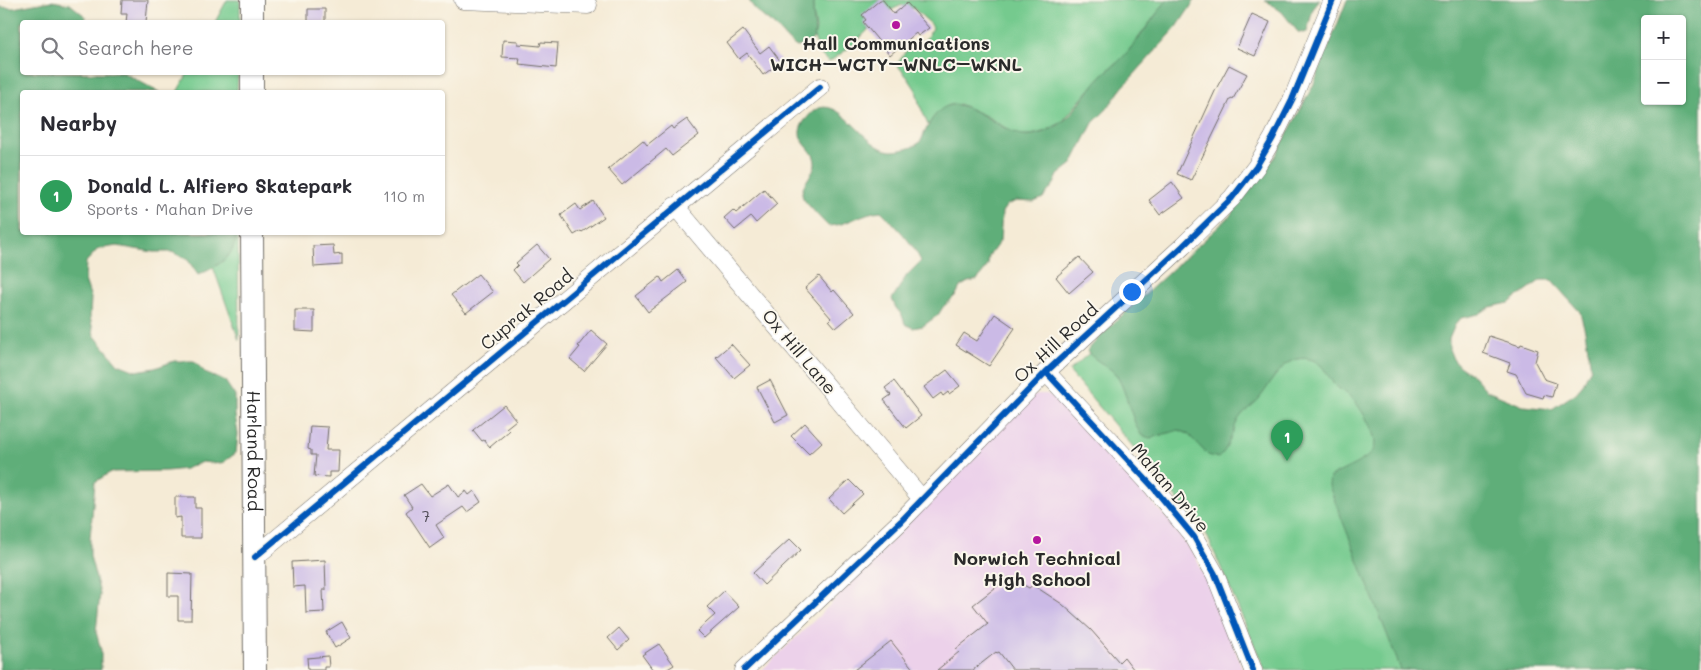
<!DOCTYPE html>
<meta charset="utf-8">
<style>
body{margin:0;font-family:Mali,sans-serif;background:#f7f7f7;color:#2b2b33}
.controls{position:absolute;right:15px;top:15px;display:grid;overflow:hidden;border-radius:5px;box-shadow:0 1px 4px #0004}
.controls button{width:45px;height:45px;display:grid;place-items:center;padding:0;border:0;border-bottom:1px solid #e1e1e2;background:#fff;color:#2b2b33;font:25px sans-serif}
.you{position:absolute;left:1131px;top:291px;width:18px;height:18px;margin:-12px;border:4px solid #fff;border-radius:50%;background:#1a73e8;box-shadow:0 0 0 8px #1a73e833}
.badge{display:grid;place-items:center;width:32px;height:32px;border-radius:50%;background:#1a73e8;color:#fff;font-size:16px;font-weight:700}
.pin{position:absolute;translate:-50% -41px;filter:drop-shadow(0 1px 2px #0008)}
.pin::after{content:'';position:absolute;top:26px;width:18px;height:15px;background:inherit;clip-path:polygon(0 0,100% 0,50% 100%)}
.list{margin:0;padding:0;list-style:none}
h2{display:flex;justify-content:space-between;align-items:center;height:65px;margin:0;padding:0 20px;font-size:21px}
h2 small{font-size:16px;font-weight:400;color:#7c7c81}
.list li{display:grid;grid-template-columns:32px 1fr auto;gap:15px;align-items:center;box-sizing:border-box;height:80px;padding:0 20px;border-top:1px solid #e1e1e2}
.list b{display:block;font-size:19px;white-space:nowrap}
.list p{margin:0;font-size:16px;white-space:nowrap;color:#7c7c81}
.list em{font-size:16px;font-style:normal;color:#7c7c81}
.icon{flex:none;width:28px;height:28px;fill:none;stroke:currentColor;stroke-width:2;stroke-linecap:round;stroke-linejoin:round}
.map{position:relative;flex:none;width:1701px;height:670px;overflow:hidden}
.search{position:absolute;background:#fff;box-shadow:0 1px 4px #0004;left:20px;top:20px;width:425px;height:55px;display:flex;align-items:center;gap:12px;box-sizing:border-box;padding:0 18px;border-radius:5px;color:#7c7c81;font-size:19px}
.panel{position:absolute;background:#fff;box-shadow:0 1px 4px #0004;left:20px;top:90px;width:425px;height:145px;border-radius:5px}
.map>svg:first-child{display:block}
.built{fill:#ecd1ea}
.green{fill:#74ca8e;stroke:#507a5c}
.forest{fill:#5fae79;stroke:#456c52;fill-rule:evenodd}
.building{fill:#cbbae6}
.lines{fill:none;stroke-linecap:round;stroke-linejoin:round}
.minor-casing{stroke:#726e67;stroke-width:19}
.major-casing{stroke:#726e67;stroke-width:24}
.minor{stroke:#fff;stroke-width:18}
.major{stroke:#fff;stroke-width:22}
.cycleway-casing{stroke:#fbf7ec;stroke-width:9}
.cycleway{stroke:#0057b8;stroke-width:6}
.poi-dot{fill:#b5179e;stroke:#fbf7ec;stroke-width:2}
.labels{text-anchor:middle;stroke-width:4;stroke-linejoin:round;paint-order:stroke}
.number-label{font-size:15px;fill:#534f5a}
.poi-label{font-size:18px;font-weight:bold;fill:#2b2b2b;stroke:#fbf7ec}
.street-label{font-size:18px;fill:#2b2b2b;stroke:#fbf7ec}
</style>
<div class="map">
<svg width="1701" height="670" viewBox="0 0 1701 670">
<rect width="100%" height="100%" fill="#fbf7ec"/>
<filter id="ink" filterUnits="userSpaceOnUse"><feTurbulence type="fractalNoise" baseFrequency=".02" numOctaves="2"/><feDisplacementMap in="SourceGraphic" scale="10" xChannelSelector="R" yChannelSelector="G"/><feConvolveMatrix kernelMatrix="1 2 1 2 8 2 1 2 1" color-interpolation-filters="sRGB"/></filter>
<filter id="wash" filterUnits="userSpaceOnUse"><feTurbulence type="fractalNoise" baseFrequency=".0096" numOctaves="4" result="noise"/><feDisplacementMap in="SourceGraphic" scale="20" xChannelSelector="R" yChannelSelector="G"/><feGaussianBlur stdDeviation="1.12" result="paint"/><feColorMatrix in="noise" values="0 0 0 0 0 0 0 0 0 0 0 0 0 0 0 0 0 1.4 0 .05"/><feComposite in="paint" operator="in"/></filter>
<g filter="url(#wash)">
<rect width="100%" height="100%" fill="#f5ebd6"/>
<path class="built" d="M1037,394H1047L1056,398L1069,411L1172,524L1195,556L1216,601L1243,670H762L821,614L1025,400Z"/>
<path class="green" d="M227,0H240V22H215Z
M815,0H1167L1123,58L1101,76L1062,122L1046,131L1031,135H1020L1011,131L986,116L959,104L934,117L928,125L919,103L916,90L908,78L899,67L898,63L906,51L925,40L933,28L931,24L913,8L902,5L874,18L867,31L853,45L829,62L822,56L814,38L816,29L813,11Z
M188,73H238L237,92H177Z
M1241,218L1367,345L1408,670H1265L1206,533L1069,371Z
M201,233H238L239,340Z"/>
<path class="forest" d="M749,0H815C814,4 813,8 813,12C814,31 821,42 797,47C788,42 784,36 777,28C767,19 755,13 749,0Z
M1167,0H1195L1177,27L1122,88L1106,110L1093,123L1072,164L1058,175L1054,184L1043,198L1034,202L1016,201L1007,205L1002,212L1000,241L989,256L988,265L983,273L977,280L968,282L960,287L956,295L943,307L938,315L923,326L913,328L905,324L902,315L896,308L892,299L907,275L921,261C912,242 896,226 881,211C862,212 847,226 828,226C823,221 804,201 803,198C798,185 814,176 815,164C816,146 789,142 805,120C809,116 813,110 819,108C844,100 865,149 891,151C900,151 914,148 920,142C922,140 923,135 925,132C930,121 938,108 950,105C967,101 999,127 1015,133C1030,139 1048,132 1061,123C1073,115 1089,89 1100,77C1107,70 1116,65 1123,57C1139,40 1152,19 1167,0Z
M1265,0H1320L1313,9L1307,32L1303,33L1298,32L1282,12Z
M1347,0H1701V670H1401L1329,486L1330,477C1342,470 1369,460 1374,449C1379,436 1361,408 1352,398C1347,393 1339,390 1334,384C1329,378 1325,368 1318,363C1310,357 1298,357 1290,362C1274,372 1269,387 1258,400C1251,407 1241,413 1237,422C1231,434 1229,449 1218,458L1208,455L1188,434L1179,430L1150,438L1141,435C1130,417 1128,395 1117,376C1109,365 1095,362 1087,351L1102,334L1229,217L1275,157L1313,86ZM1645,19H1682V101H1645ZM1541,280H1551L1580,312L1585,331L1591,368L1582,386L1576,393L1552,409L1523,406L1487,391L1475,377L1459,366L1453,359L1449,349V339L1455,325L1461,318L1479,314L1490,307L1509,303Z
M51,1L70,4L85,16V22H22V72L124,73L159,92H22V232L235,233C239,255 215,268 198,275L188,260L172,252H153L117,246L98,249L86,262L85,280L91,298L90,317L94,335L118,364L136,371L155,368L174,361H194L207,374L225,381L235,396V415L238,434L236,453L221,464L202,462L185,469L167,471L111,472L95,482L90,538V556L100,594L96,632L101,650V670H0V7L13,8Z"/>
<g id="blocks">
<path class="building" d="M122,0H148L146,22H126L127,14H121Z
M880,0H883L894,14L907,3L929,28L918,36L916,33L890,55L863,22L866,20L862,15Z
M308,9H325V22H308Z
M1252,14L1270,22L1255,56L1237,48Z
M743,30L760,53L769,46L781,62L763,75L747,53L739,59L727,43Z
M503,40L518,41V44L540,46L541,42L558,43L556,68L519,64L520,58L502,57Z
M1229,65L1247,74L1233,99L1231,98L1191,180L1177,174L1216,89Z
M687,119L699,135L672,156L666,149L622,185L608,169L643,140L647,145L671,126L673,129Z
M1172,182L1184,198L1160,215L1149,200Z
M764,189L777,204L756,223L751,217L735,230L724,218L733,210L736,213Z
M593,201L604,217L582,232L581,231L574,235L561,215L576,204L580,210Z
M333,245L334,255L342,254V265L314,267L313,246Z
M537,245L549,259L523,282L513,270L518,265L516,263Z
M1079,257L1093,272L1069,293L1056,277Z
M678,270L687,282L648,312L636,296L660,277L663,282Z
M478,274L493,292L466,313L451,295Z
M819,276L832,292L834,290L854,313L836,328L829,320L831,318L805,288Z
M295,310H314V332L295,331Z
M995,314L1015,328L989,366L956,345L964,333L977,341Z
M591,330L607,344L584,371L570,359L580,347L578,346Z
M1489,336L1520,346L1521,344L1538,350L1535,362L1544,379L1556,383L1552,397L1544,395L1543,398L1526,393L1516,374L1507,371L1510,363L1483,353Z
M731,344L750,365L734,378L716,357Z
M947,370L960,386L949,394L948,392L943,396L941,393L933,399L924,387Z
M770,380L788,415L775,422L757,387Z
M894,381L921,416L906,428L884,400L891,395L885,388Z
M504,405L516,420L506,428L509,431L490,447L484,440L482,441L473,430Z
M805,423L822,442L809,454L791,436Z
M310,426L328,427L326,450H339L338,472H329V477L314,476L316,455H311V450L308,449Z
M849,480L863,494L842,513L829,499Z
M421,484L430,496L449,484L458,497L466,491L469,495L474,491L481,502L467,512L463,507L436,525L444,538L430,548L406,512L412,507L404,495Z
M175,497H195V508H201V538H181V517L175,518Z
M790,539L801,550L764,585L753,573Z
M325,560L326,590H323L324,612L306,613L305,586L293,587L292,562Z
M168,573L192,574L191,620H178V596H168Z
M1009,577L1029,588L1033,585L1062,604L1091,630L1119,662L1124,657L1134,670H1013L999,652L997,653L996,652L973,670H937L959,652L956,649L988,624L973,605Z
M724,591L739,607L704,638L697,631L715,615L707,607Z
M342,622L351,638L335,648L326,632Z
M619,628L629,640L618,650L608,638Z
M891,641L914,670H854Z
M659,644L674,665L666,670H653L642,655Z
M328,656L329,667H324V670H308L307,658Z"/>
</g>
</g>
<g filter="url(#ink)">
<use href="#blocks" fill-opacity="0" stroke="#726e67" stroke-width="1"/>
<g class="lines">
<defs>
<path id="minor" d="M463,0L588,5
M675,206L922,499
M1046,372L1152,486L1194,537L1215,574L1253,670
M255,557L820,87
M744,670L901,521L1046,372L1183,246L1232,198L1256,167L1273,138L1292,100L1333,0"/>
<g id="major">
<path d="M252,22V0"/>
<path d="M252,92V72"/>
<path id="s1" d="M252,232L255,670"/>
</g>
</defs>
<use href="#minor" class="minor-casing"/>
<use href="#major" class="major-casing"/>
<use href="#minor" class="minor"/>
<use href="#major" class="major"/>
<defs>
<path id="cycleway" d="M1046,372L1152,486L1194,537L1215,574L1253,670
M255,557L820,87
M744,670L901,521L1046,372L1183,246L1232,198L1256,167L1273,138L1292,100L1333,0"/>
</defs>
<use href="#cycleway" class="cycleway-casing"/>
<use href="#cycleway" class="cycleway"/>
</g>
</g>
<g class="poi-dot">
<circle cx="896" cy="25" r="5"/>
<circle cx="1037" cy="540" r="5"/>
</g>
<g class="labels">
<g class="number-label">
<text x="426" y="522">7</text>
</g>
<g class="poi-label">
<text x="896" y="50">Hall Communications<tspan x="896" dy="21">WICH–WCTY–WNLC–WKNL</tspan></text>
<text x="1037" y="565">Norwich Technical<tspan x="1037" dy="21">High School</tspan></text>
</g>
<g class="street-label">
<text transform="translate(527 310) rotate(-40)" y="6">Cuprak Road</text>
<text transform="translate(1056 343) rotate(-43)" y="6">Ox Hill Road</text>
<text transform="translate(799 352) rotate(50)" y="6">Ox Hill Lane</text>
<text dy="6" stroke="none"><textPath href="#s1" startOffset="219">Harland Road</textPath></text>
<text transform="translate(1170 488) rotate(50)" y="6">Mahan Drive</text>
</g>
</g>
</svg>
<div class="controls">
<button>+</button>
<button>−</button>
</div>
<div class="you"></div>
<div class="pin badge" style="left:1287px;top:461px;background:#2e9e5b">1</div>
<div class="search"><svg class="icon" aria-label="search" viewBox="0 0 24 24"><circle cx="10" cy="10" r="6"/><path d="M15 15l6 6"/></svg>Search here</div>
<section class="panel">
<h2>Nearby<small></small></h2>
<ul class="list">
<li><span class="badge" style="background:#2e9e5b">1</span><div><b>Donald L. Alfiero Skatepark</b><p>Sports · Mahan Drive</p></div><em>110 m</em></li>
</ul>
</section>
</div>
